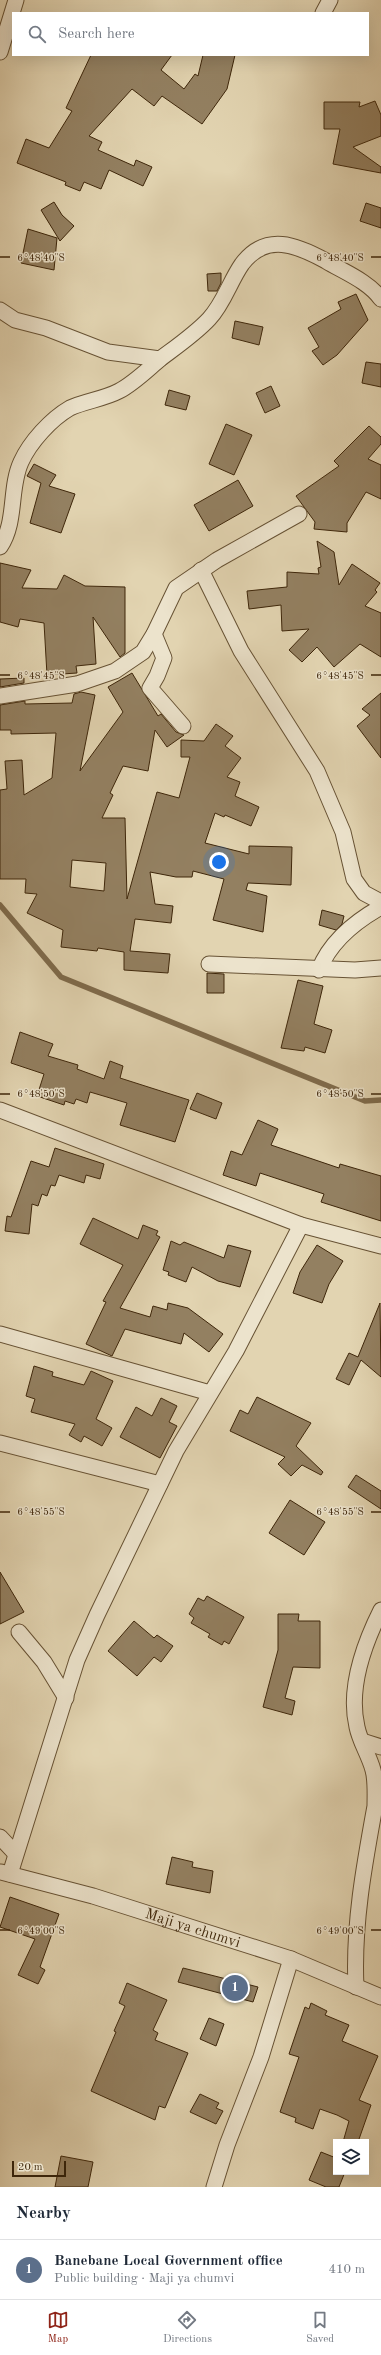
<!DOCTYPE html>
<meta charset="utf-8">
<style>
body{margin:0;font-family:"Old Standard TT",serif;background:#f6f6f7;color:#1f2937}
.controls{position:absolute;right:12px;bottom:12px;display:grid;overflow:hidden;border-radius:0px;box-shadow:0 4px 16px #0002}
.controls button{width:36px;height:36px;display:grid;place-items:center;padding:0;border:0;border-bottom:1px solid #e0e1e3;background:#fff;color:#1f2937;font:20px sans-serif}
.scale{position:absolute;left:12px;bottom:10px;width:54px;box-sizing:border-box;padding-left:4px;border:2px solid #3e260a;border-top:0;font-size:11px;line-height:14px;white-space:nowrap;color:#3e260a;-webkit-text-stroke:3px #ece3cc;paint-order:stroke}
.you{position:absolute;left:219px;top:862px;width:14px;height:14px;margin:-10px;border:3px solid #fff;border-radius:50%;background:#1a73e8;box-shadow:0 0 0 6px #1a73e833}
.badge{display:grid;place-items:center;width:26px;height:26px;border-radius:50%;background:#8f2418;color:#fff;font-size:13px;font-weight:700}
.pin{position:absolute;translate:-50% -50%;border:2px solid #fff;box-shadow:0 1px 4px #0006}
.list{margin:0;padding:0;list-style:none}
h2{display:flex;justify-content:space-between;align-items:center;height:52px;margin:0;padding:0 16px;font-size:17px}
h2 small{font-size:13px;font-weight:400;color:#747a83}
.list li{display:grid;grid-template-columns:26px 1fr auto;gap:12px;align-items:center;box-sizing:border-box;height:60px;padding:0 16px;border-top:1px solid #e0e1e3}
.list b{display:block;font-size:15px;white-space:nowrap}
.list p{margin:0;font-size:13px;white-space:nowrap;color:#747a83}
.list em{font-size:13px;font-style:normal;color:#747a83}
.icon{flex:none;width:22px;height:22px;fill:none;stroke:currentColor;stroke-width:2;stroke-linecap:round;stroke-linejoin:round}
.map{position:relative;flex:none;width:381px;height:2187px;overflow:hidden}
.search{position:absolute;background:#fff;box-shadow:0 4px 16px #0002;left:12px;right:12px;top:12px;height:44px;display:flex;align-items:center;gap:10px;box-sizing:border-box;padding:0 14px;border-radius:0px;color:#747a83;font-size:15px}
.sheet{height:112px;background:#fff}
nav{display:flex;justify-content:space-around;align-items:center;box-sizing:border-box;height:56px;border-top:1px solid #e0e1e3;background:#fff;font-size:11px;color:#747a83}
nav a{display:grid;justify-items:center;gap:2px}
nav .on{color:#8f2418}
.map>svg:first-child{display:block}
.lines{fill:none;stroke-linecap:round;stroke-linejoin:round}
.stream{stroke:#7f6b4c;stroke-width:5.5}
.building{fill:#938061;stroke:#3e260a;fill-rule:evenodd}
.street-casing{stroke:#675234;stroke-width:17}
.street{stroke:#ece3cc;stroke-width:15}
.ticks{fill:none;stroke:#3e260a;stroke-width:1.5}
.labels{text-anchor:middle;stroke-width:3;stroke-linejoin:round;paint-order:stroke}
.street-label{font-size:15px;fill:#3e260a;stroke:#ece3cc}
.ticks-label{font-size:10px;text-anchor:middle;fill:#3e260a;stroke:#ece3cc;stroke-width:3;stroke-linejoin:round;paint-order:stroke}
</style>
<div class="map">
<svg width="381" height="2187" viewBox="0 0 381 2187">
<rect width="100%" height="100%" fill="#e2d4b1"/>
<filter id="stains"><feTurbulence type="fractalNoise" baseFrequency=".005" numOctaves="4"/><feColorMatrix values="0 0 0 0 .2 0 0 0 0 .09 0 0 0 0 .02 0 0 0 .5 -.17"/></filter>
<radialGradient id="worn" r=".72"><stop offset=".6" stop-color="#630" stop-opacity="0"/><stop offset="1" stop-color="#630" stop-opacity=".3"/></radialGradient>
<g class="lines">
<path class="stream" d="M0,905L61,977L365,1101L381,1100"/>
</g>
<path class="building" d="M91,55H172L161,70L184,89L195,74L198,76L203,55H235L227,89L202,124L162,96L154,106L132,89L89,136L102,142L98,150L134,166L136,160L152,167L143,186L109,170L101,189L84,182L80,191L65,185L66,182L17,163L26,139L49,148L72,111L66,108Z
M375,101L381,115V136L353,147L381,167V173L333,164L340,129H324V102H360L359,107Z
M54,202L62,215L74,226L60,241L41,210Z
M366,203L381,208V228L360,221Z
M28,229L57,238L54,270L21,263Z
M221,273V283L217,291H208L207,274Z
M356,294L368,320L337,355L323,365L312,351L319,347L308,328L341,309L338,302Z
M235,321L263,327L259,345L232,338Z
M366,362L381,364V387L362,383Z
M271,386L280,406L265,413L256,393Z
M169,390L190,396L186,410L165,405Z
M226,424L252,435L234,475L209,464Z
M369,426L381,437V444L368,459L381,465V499L366,492L347,523V532L314,529L315,522L296,496L339,466L334,461Z
M34,464L56,475L49,486L75,494L61,533L30,523L41,483L27,476Z
M238,480L253,506L209,531L194,505Z
M317,541L334,552L339,585L352,564L380,583L375,590L377,592L365,606L381,613V657L360,644L334,667L317,647L302,662L289,650L309,629L282,631L281,605L249,609L247,591L287,587V572L319,574L318,568L321,567Z
M0,563L31,570L22,588L57,589L64,575L85,586L125,587V653L120,657L93,617L96,664L76,666L77,673L47,675L44,623L20,619L18,627L0,622Z
M132,673L158,716L161,714L176,732L184,735L167,747L155,730L148,771L123,766L110,793L113,795L102,818H125L127,899L157,792L179,798L190,757H181V740L204,741L216,724L233,736L225,746L241,758L227,777L240,782L235,796L259,807L251,826L225,815L224,817L215,813L205,843L249,854V846L292,847L291,885L248,883L246,890L267,896L263,932L213,920L224,879L193,871L192,877H176L150,872L155,904L173,906L171,923L135,919L130,951L170,954L168,973L124,970V952L98,948L97,951L61,947L63,930L27,913L37,894L25,893L26,879H0V790L7,789L5,761L22,760L24,795L52,778L56,733L11,734V730H0V705L25,701V704L72,703L74,694L81,692L95,695L80,771L123,712L108,687ZM72,860L106,863L104,891L70,887Z
M24,678V683L0,687V679Z
M381,693V758L357,726L370,715L362,709Z
M322,910L344,916L342,924L336,930L319,925Z
M207,973L224,974V993H207Z
M298,980L323,986L314,1024L332,1030L325,1053L305,1047L304,1051L281,1048Z
M20,1032L53,1044L48,1056L78,1065L77,1069L104,1079L110,1061L123,1066L120,1078L189,1100L175,1142L120,1125L127,1103L90,1092L87,1103L76,1099L74,1104L65,1101L64,1105L37,1096L44,1074L11,1063Z
M197,1093L222,1103L216,1119L190,1109Z
M258,1120L278,1129L271,1145L339,1168L340,1164L381,1176V1221L321,1202L324,1194L260,1173L256,1186L223,1175L231,1151L242,1155Z
M55,1148L104,1164L100,1179L86,1175L84,1183L59,1175L55,1186L51,1185L47,1196L42,1194L38,1206L32,1204L29,1234L5,1231L7,1216L11,1217L31,1161L49,1167Z
M93,1218L138,1239L143,1225L158,1231L156,1235L160,1237L120,1308L150,1317L153,1306L167,1310L168,1303L188,1308L223,1334L209,1352L184,1333L181,1344L125,1329L112,1356L86,1344L106,1302L103,1301L123,1265L80,1244Z
M171,1241L180,1245L184,1242L224,1258L228,1245L251,1251L240,1287L218,1281L192,1267L186,1282L168,1275L169,1272L163,1270Z
M317,1245L343,1261L329,1284L322,1303L293,1293L300,1272Z
M380,1303L381,1377L361,1360L349,1385L336,1379L349,1353L358,1357Z
M34,1366L53,1372L52,1376L84,1385L91,1371L113,1381L96,1419L112,1428L102,1446L84,1436L81,1442L69,1435L75,1424L31,1412L35,1399L26,1396Z
M257,1397L311,1423L296,1446L323,1472L321,1475L302,1465L291,1476L278,1464L285,1457L230,1431L240,1410L248,1414Z
M161,1398L177,1406L169,1422L177,1426L160,1458L120,1437L136,1407L152,1416Z
M356,1475L381,1491V1509L348,1487Z
M290,1500L325,1522L304,1555L269,1533Z
M0,1572L24,1612L0,1624Z
M207,1596L244,1617L229,1644L224,1641L222,1645L208,1637L210,1634L191,1623L194,1618L189,1614L198,1598L204,1601Z
M278,1614H299L298,1621H320V1668L293,1667L285,1698L295,1701L292,1715L263,1707L278,1650Z
M134,1621L154,1638L157,1635L173,1646L161,1662L154,1657L137,1676L108,1651Z
M172,1857L193,1862L192,1867L213,1871L210,1893L166,1884Z
M10,1897L59,1914L40,1967L45,1970L38,1984L18,1975L35,1939L0,1927Z
M183,1968L258,1987L253,2002L178,1982Z
M127,1983L167,2000L153,2030L158,2033L155,2040L188,2053L165,2108L159,2106L155,2120L91,2091L116,2032L114,2031L125,2006L119,2003Z
M311,2003L327,2011L325,2015L349,2025L342,2041L378,2056L359,2100L371,2105L358,2142H343L349,2121L337,2115L320,2109L313,2129L295,2122L296,2118L280,2112L299,2057L289,2054L305,2007L309,2009Z
M209,2018L224,2024L216,2046L200,2039Z
M200,2094L219,2103L216,2108L223,2111L216,2124L190,2112Z
M321,2152L336,2158V2172H345L339,2187H326L309,2180Z
M61,2156L93,2162L88,2187H55Z"/>
<g class="lines">
<defs>
<g id="street">
<path d="M323,13L330,0"/>
<path d="M0,52L16,0"/>
<path d="M0,310L15,320L46,328L108,352L160,359C176,347 195,334 209,319C224,303 230,281 242,264C266,232 297,245 326,261C344,272 368,281 381,299"/>
<path d="M0,547C17,522 9,488 21,462C30,442 51,419 70,408C85,401 104,399 119,391C134,383 147,370 160,359"/>
<path d="M201,570L241,651L317,771L343,832L354,879L364,893L381,902"/>
<path d="M154,634L164,658L157,676L150,688L183,726"/>
<path d="M0,696L77,684L115,671L143,652L154,634L176,588L217,560L299,514"/>
<path d="M209,964L355,970L381,968"/>
<path d="M319,970C330,942 356,921 381,907"/>
<path d="M0,1110L301,1225L381,1246"/>
<path d="M0,1334L210,1393"/>
<path d="M0,1443L160,1484"/>
<path d="M19,1632L44,1662L66,1698"/>
<path d="M362,1741L381,1747"/>
<path d="M0,1837L15,1853"/>
<path id="s1" d="M1,1872L93,1896L291,1959L381,1997"/>
<path d="M10,1874L77,1660L97,1615L176,1451L236,1351L301,1225"/>
<path d="M356,1987C353,1926 364,1866 375,1806C375,1795 376,1781 373,1770C369,1755 360,1742 357,1727C348,1689 364,1644 381,1610"/>
<path d="M214,2187L227,2145L261,2057L291,1959"/>
</g>
</defs>
<use href="#street" class="street-casing"/>
<use href="#street" class="street"/>
</g>
<path class="ticks" d="M0,257H10M371,257H381M0,675H10M371,675H381M0,1094H10M371,1094H381M0,1512H10M371,1512H381M0,1930H10M371,1930H381"/>
<g class="labels">
<g class="street-label">
<text dy="5" stroke="none"><textPath href="#s1" startOffset="200">Maji ya chumvi</textPath></text>
</g>
</g>
<g class="ticks-label">
<text x="41" y="261">6°48'40"S</text>
<text x="340" y="261">6°48'40"S</text>
<text x="41" y="679">6°48'45"S</text>
<text x="340" y="679">6°48'45"S</text>
<text x="41" y="1097">6°48'50"S</text>
<text x="340" y="1097">6°48'50"S</text>
<text x="41" y="1515">6°48'55"S</text>
<text x="340" y="1515">6°48'55"S</text>
<text x="41" y="1934">6°49'00"S</text>
<text x="340" y="1934">6°49'00"S</text>
</g>
<rect width="100%" height="100%" filter="url(#stains)"/>
<rect width="100%" height="100%" fill="url(#worn)"/>
</svg>
<div class="controls">
<button><svg class="icon" aria-label="layers" viewBox="0 0 24 24"><path d="M12 4l9 5-9 5-9-5zM3 14l9 5 9-5"/></svg></button>
</div>
<div class="scale">20 m</div>
<div class="you"></div>
<div class="pin badge" style="left:235px;top:1988px;background:#5c6f8a">1</div>
<div class="search"><svg class="icon" aria-label="search" viewBox="0 0 24 24"><circle cx="10" cy="10" r="6"/><path d="M15 15l6 6"/></svg>Search here</div>
</div>
<section class="sheet">
<h2>Nearby<small></small></h2>
<ul class="list">
<li><span class="badge" style="background:#5c6f8a">1</span><div><b>Banebane Local Government office</b><p>Public building · Maji ya chumvi</p></div><em>410 m</em></li>
</ul>
</section>
<nav>
<a class="on"><svg class="icon" aria-label="map" viewBox="0 0 24 24"><path d="M3 6l6-2 6 2 6-2v14l-6 2-6-2-6 2zM9 4v14M15 6v14"/></svg>Map</a>
<a><svg class="icon" aria-label="directions" viewBox="0 0 24 24"><path d="M12 3l9 9-9 9-9-9zM9 14v-3h6M13 9l2 2-2 2"/></svg>Directions</a>
<a><svg class="icon" aria-label="saved" viewBox="0 0 24 24"><path d="M7 4h10v16l-5-4-5 4z"/></svg>Saved</a>
</nav>
